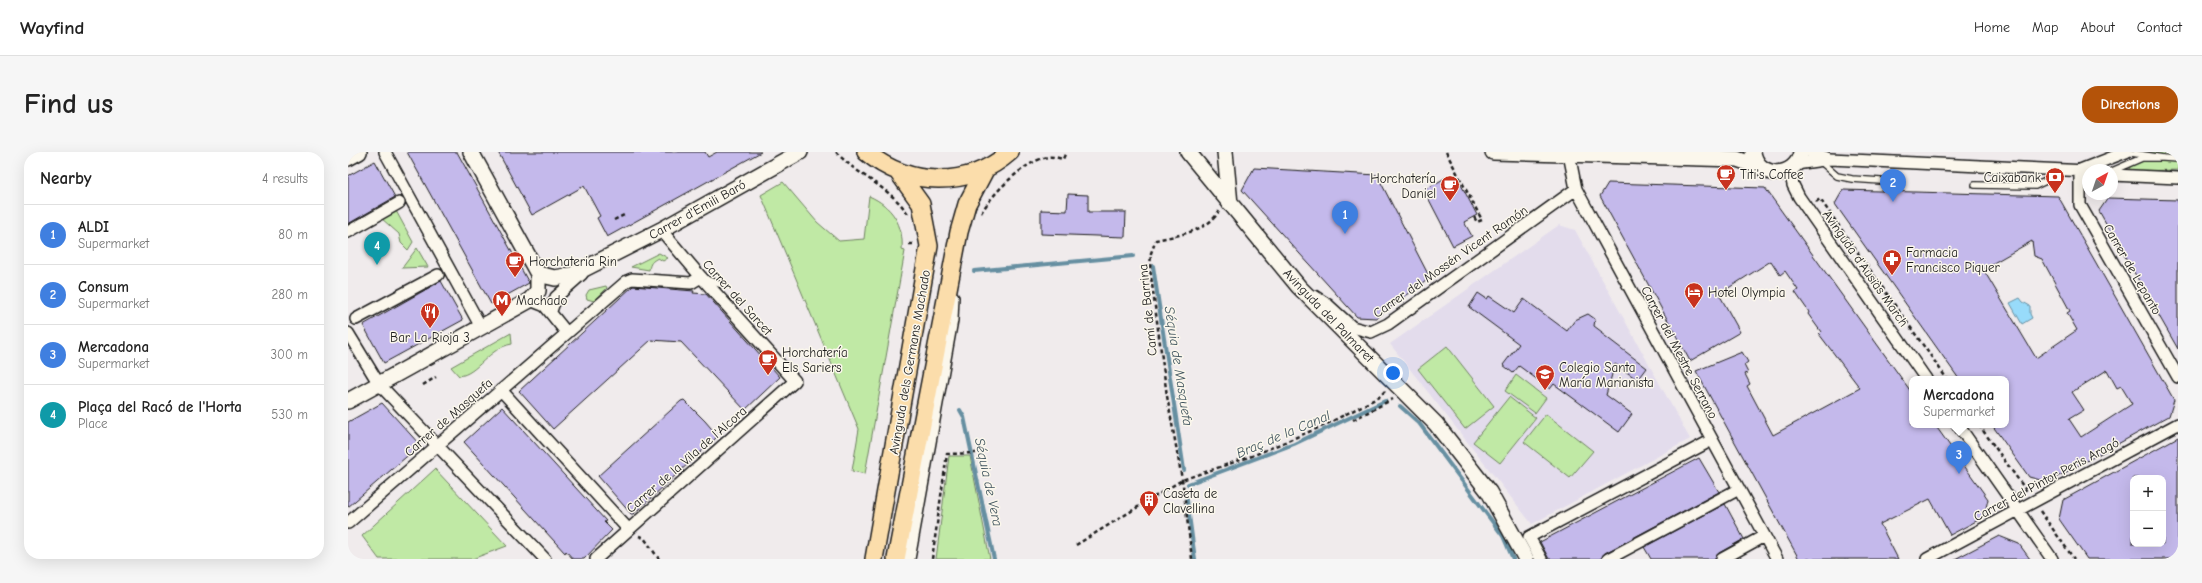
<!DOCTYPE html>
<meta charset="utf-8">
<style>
body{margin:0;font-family:"Comic Neue",sans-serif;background:#f6f6f6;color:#222}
.controls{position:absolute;right:12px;bottom:12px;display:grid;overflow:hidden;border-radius:8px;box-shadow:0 4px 16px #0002}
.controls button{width:36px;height:36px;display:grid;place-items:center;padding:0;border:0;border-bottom:1px solid #e0e0e0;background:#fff;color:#222;font:20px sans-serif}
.compass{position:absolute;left:1734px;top:12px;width:36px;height:36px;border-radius:50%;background:#fff;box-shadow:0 4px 16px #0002;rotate:40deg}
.you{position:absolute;left:1045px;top:221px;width:14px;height:14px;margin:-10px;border:3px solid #fff;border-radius:50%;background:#1a73e8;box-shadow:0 0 0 6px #1a73e833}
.badge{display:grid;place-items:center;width:26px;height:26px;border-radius:50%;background:#b45309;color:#fff;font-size:13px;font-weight:700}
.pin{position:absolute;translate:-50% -33px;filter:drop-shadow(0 1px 2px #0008)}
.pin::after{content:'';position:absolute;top:21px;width:14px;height:12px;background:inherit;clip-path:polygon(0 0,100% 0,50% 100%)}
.popup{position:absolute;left:1561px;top:224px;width:100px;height:52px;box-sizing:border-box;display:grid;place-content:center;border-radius:8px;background:#fff;filter:drop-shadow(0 1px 3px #0005);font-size:13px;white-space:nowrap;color:#767676}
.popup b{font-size:15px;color:#222}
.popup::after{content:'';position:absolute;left:50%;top:100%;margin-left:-8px;border:8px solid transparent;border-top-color:#fff}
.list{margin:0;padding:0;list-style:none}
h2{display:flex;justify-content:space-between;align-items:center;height:52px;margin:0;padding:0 16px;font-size:17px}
h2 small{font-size:13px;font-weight:400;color:#767676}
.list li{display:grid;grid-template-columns:26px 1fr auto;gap:12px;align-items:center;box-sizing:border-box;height:60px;padding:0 16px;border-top:1px solid #e0e0e0}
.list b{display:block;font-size:15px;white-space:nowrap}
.list p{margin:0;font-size:13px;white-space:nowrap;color:#767676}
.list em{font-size:13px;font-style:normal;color:#767676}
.map{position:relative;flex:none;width:1830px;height:407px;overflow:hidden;border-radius:16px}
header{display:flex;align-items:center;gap:24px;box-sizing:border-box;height:56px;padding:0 20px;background:#fff;border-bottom:1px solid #e0e0e0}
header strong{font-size:19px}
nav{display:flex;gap:22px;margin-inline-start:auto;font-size:14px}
.intro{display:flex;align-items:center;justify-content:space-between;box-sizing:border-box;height:96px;padding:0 24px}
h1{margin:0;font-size:28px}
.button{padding:10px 18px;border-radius:16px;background:#b45309;color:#fff;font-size:14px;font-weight:700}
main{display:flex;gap:24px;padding:0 24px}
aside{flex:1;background:#fff;border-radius:16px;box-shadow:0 4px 16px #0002}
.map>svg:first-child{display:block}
.built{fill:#e3dcec}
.green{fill:#c0e9a5;stroke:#6e8260}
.water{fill:#98dbfa;stroke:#668fa1}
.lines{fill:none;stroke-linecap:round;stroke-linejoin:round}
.stream{stroke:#668fa1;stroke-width:4}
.building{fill:#c4b9eb;stroke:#1c1c1c;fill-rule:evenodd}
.lane-casing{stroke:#1c1c1c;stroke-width:8}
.street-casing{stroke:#1c1c1c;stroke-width:14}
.secondary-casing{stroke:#1c1c1c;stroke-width:18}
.primary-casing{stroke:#1c1c1c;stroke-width:20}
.path{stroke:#1c1c1c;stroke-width:2.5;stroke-dasharray:4 3;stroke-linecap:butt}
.lane{stroke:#fbf7ec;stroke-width:5.5}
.street{stroke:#fbf7ec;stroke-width:11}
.secondary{stroke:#fbf7ec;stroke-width:15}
.primary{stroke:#fbddab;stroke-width:17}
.labels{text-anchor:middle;stroke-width:3;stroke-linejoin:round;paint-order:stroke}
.poi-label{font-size:13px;fill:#1c1c1c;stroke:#fbf7ec;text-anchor:start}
.street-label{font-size:13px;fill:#1c1c1c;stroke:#fbf7ec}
.water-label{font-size:14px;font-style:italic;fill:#41555f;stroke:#fbf7ec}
</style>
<header>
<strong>Wayfind</strong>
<nav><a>Home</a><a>Map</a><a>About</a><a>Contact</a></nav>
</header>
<div class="intro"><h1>Find us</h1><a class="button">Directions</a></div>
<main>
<aside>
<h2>Nearby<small>4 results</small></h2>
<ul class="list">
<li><span class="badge" style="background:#3f7fe0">1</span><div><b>ALDI</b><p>Supermarket</p></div><em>80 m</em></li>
<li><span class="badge" style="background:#3f7fe0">2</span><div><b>Consum</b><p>Supermarket</p></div><em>280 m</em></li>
<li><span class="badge" style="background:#3f7fe0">3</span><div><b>Mercadona</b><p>Supermarket</p></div><em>300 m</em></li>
<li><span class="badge" style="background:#0f9aa8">4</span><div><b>Plaça del Racó de l'Horta</b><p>Place</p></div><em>530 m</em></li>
</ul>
</aside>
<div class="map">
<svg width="1830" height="407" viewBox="0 0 1830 407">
<rect width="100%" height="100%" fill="#f0ebec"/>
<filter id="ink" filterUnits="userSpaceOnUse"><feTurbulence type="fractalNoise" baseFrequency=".025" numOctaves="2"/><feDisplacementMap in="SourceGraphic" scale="8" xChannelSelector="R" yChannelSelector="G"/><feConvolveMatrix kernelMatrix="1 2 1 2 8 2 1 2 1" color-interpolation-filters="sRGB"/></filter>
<g filter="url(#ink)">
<path class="built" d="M1211,73L1227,78L1342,287L1184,372L1042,192Z"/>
<path class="green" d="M1790,0H1830V18L1780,19Z
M435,30L469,70L491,89L516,87L521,44C544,54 556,73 554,98L557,99L517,322L504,319L511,277L413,43Z
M47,57L65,90L60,98L53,91L51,82L33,66Z
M69,96L80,115L54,116Z
M311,101L320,106L315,109L310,106C304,109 302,111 301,118L283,115Z
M258,134L259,136L246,149L239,147L238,143L241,138Z
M163,181L164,192C140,196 130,222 111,224L103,215Z
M1099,194L1146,254L1117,277L1070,217Z
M1168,223L1198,246L1187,261L1157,239Z
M1161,245L1188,266L1152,311L1125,290Z
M1198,262L1245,299L1222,326L1176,290Z
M601,304H622L642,407H588Z
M87,317L159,394L124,407H31L14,384Z"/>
<path class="water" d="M1672,146L1675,150L1682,154V162L1684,166L1674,172L1662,151Z"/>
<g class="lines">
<path class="stream" d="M805,114L836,318
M626,119L785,104
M1052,254L1071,271L1155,384L1165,407
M612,258L616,265L646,407
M840,332L946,292L1037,249
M838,341L847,407"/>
</g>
<path class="building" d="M59,0H109L181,131L143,152Z
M150,0H357L360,5L369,0H413L259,85L249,66L252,64L236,34L184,63Z
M27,9L47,45L0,72V24Z
M906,16L1029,23L1082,126L1028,166L1009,165L894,38Z
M1099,25H1109L1129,63L1116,70L1124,84L1105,94L1076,38Z
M1260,31L1417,36L1564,241V273H1587L1640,347L1636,365L1602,383L1582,347L1532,372L1550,407H1451L1348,219L1394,200L1400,210L1396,213L1400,221L1397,222L1402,232L1399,234L1425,283L1512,236L1471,182L1473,180L1460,162L1461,160L1447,140L1450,138L1437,119L1432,123L1423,109L1371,142L1392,180L1342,209L1252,44Z
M1495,38L1710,44L1826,248L1821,264L1700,330L1681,325L1644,273H1658V227H1611L1487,52ZM1684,89L1686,104L1694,107L1722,159L1719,161L1729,178L1688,206L1635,117ZM1759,218L1769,236L1773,234L1784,252L1733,285L1721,267L1736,258L1724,240Z
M720,42L740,43V60H778L777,85L693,82V58L719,59Z
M1760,46L1830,48V197L1751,59Z
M93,129L115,168L36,211L15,173Z
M285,134L346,139L345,141L358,142L432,225L397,258L333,190L303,188L205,277L171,239Z
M1130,141L1139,147L1141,144L1166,161L1176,147L1219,179L1227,168L1240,162L1247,167L1246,174L1254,180L1253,181L1299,216L1290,228L1267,212L1258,243L1284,262L1271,280L1206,232L1202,237L1171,214L1165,221L1155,213L1171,192L1121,155Z
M336,248L357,269L369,283L368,286L291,357L285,362H283L250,324L333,249Z
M34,251L72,293L0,355V270Z
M154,255L258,369L256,370L264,378L236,407H225L218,399L217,401L116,290Z
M1830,285V407H1739L1711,367L1715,348ZM1785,326H1815V392H1785Z
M1351,306L1371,340L1257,401L1253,407H1201L1192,390Z
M1377,352L1396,387L1371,401L1367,407H1303L1296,395Z
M1651,384L1671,392L1682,407H1607Z"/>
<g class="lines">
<defs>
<path id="lane" d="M1815,6L1830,7
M1472,9L1489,24L1504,27L1547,30
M1764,19L1794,6H1815L1777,0
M1627,33L1687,34L1715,21
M358,127L371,132"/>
<path id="street" d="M37,0L133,175
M1462,0L1479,6
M1221,2L1228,37L1429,407
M1448,12L1482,7L1740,19
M1442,18L1445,33L1451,45L1578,227
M1732,18V53L1830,225
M1732,18L1778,0
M1764,23L1830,26
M0,80L51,51
M966,144L980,153L1004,175L1023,180L1040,172L1228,37
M182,148L197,154L218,180
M203,159L208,145L234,122
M8,167L90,123
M0,181L31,232L197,407
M153,238L280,377
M1610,273L1704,407
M0,371L279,129L284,127L343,131L353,125
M248,407L447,229L353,125L313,78
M561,407L604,168L605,145
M1193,407L1181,385L1364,288
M1260,407L1391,337
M1374,407L1416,384
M1579,407L1830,272"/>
<path id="secondary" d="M840,0L951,135L1088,272L1141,340L1178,407
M877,0L882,52
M1145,0L1389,7L1412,15
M1405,0C1409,28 1449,27 1453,0
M0,6L11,0
M190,122L207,126L224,123L313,78L452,0
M0,249L182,148L190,139V122L123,0"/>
<path id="primary" d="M518,0C560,35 620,37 662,0
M526,407L581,94L573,52L550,20
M548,407L611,80L619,52L638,16"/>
</defs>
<use href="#lane" class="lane-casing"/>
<use href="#street" class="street-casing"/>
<use href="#secondary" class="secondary-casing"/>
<use href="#primary" class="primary-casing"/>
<path class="path" d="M488,0C511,25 542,35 560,62
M1098,0L1134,68L1129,70L1126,65
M1468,50L1472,47L1599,227
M633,61C645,41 676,9 700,5C704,4 711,6 715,7L718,0
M266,68L278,62
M561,92H567
M75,233L88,225
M1005,268L1045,247
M1631,273L1680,341
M1692,359L1726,407
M291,384L296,386L311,407
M728,393L834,328L904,304L977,273L1031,245L1037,239
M584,407L599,302L628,301
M844,407L835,333L819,244L802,117L803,101L808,88C830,83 859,80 871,59"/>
<use href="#lane" class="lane"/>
<use href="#street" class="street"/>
<use href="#secondary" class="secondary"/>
<use href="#primary" class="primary"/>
</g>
</g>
<defs>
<symbol id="cafe-pin" viewBox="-11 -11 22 30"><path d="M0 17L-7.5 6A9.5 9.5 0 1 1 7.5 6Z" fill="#c8321e" stroke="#fbf7ec"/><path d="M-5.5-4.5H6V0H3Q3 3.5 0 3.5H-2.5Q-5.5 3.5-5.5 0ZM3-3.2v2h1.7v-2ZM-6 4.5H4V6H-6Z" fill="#fff"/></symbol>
<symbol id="bank-pin" viewBox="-11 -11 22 30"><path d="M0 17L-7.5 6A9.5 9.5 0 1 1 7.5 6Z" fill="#c8321e" stroke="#fbf7ec"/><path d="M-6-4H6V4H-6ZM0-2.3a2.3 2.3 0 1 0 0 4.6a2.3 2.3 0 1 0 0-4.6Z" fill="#fff"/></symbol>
<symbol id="pharmacy-pin" viewBox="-11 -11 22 30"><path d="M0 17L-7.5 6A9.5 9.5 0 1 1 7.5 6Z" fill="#c8321e" stroke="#fbf7ec"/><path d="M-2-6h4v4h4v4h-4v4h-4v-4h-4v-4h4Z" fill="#fff"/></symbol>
<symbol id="hotel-pin" viewBox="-11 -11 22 30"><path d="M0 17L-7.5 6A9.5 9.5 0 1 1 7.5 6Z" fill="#c8321e" stroke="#fbf7ec"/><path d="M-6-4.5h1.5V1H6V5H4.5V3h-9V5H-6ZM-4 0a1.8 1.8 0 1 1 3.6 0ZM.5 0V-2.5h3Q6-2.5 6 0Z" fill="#fff"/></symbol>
<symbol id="metro-pin" viewBox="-11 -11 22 30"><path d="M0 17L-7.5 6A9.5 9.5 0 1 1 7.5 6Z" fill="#c8321e" stroke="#fbf7ec"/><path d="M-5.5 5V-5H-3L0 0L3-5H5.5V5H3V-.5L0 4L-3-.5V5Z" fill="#fff"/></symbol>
<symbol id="restaurant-pin" viewBox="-11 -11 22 30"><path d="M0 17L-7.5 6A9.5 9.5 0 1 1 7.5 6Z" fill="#c8321e" stroke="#fbf7ec"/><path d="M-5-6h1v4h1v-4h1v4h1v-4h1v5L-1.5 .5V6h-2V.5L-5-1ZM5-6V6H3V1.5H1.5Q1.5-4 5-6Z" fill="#fff"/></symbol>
<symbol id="school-pin" viewBox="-11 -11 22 30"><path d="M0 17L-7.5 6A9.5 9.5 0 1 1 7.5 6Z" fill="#c8321e" stroke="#fbf7ec"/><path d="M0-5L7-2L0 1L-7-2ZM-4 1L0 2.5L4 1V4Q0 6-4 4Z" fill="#fff"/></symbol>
<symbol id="building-pin" viewBox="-11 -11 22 30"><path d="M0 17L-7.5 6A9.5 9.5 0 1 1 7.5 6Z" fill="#c8321e" stroke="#fbf7ec"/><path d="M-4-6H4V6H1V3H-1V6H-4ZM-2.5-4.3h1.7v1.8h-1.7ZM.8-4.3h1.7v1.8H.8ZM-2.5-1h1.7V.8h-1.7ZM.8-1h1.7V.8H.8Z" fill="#fff"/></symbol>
</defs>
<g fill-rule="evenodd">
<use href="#cafe-pin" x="1367" y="11" width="22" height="30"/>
<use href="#bank-pin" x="1696" y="14" width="22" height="30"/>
<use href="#cafe-pin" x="1091" y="22" width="22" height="30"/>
<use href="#pharmacy-pin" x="1533" y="96" width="22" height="30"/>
<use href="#cafe-pin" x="156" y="98" width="22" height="30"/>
<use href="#hotel-pin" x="1335" y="129" width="22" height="30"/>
<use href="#metro-pin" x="143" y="137" width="22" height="30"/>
<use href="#restaurant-pin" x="71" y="149" width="22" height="30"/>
<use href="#cafe-pin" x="409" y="196" width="22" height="30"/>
<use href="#school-pin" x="1186" y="211" width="22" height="30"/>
<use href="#building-pin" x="790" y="337" width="22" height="30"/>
</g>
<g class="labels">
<g class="poi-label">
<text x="1392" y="27">Titi's Coffee</text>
<text x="1693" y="30" text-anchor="end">Caixabank</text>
<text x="1088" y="31" text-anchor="end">Horchatería<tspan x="1088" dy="15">Daniel</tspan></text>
<text x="1558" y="105">Farmacia<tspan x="1558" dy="15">Francisco Piquer</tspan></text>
<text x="181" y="114">Horchateria Rin</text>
<text x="1360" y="145">Hotel Olympia</text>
<text x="168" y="153">Machado</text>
<text x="82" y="190" text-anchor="middle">Bar La Rioja 3</text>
<text x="434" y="205">Horchatería<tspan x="434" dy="15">Els Sariers</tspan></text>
<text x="1211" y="220">Colegio Santa<tspan x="1211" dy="15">María Marianista</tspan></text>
<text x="815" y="346">Caseta de<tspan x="815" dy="15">Clavellina</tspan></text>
</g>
<g class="street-label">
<text transform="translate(349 57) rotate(-29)" y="5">Carrer d'Emili Baró</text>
<text transform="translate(1102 109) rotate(-35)" y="5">Carrer del Mossén Vicent Ramón</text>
<text transform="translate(1518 116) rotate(55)" y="5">Avinguda d'Ausiàs March</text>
<text transform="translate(1785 117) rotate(60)" y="5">Carrer de Lepanto</text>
<text transform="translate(390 145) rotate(48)" y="5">Carrer del Sarcet</text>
<text transform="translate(799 158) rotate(-96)" y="5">Camí de Barrina</text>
<text transform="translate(981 163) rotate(46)" y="5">Avinguda del Palmaret</text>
<text transform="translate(1332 200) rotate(62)" y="5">Carrer del Mestre Serrano</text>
<text transform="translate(561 210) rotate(-80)" y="5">Avinguda dels Germans Machado</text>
<text transform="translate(100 265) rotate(-41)" y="5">Carrer de Masquefa</text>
<text transform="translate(338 307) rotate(-41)" y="5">Carrer de la Vila de l'Alcora</text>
<text transform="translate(1698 327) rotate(-28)" y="5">Carrer del Pintor Peris Aragó</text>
</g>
<g class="water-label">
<text transform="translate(831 214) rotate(81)" y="5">Séquia de Masquefa</text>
<text transform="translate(935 282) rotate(-23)" y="5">Braç de la Canal</text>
<text transform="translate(641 330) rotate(78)" y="5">Séquia de Vera</text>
</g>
</g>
</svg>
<div class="controls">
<button>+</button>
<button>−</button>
</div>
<svg class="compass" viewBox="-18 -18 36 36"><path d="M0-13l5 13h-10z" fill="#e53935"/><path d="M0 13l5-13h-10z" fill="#767676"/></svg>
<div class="you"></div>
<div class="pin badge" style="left:997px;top:82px;background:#3f7fe0">1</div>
<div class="pin badge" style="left:1545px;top:50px;background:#3f7fe0">2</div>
<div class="pin badge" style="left:1611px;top:322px;background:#3f7fe0">3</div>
<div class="popup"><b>Mercadona</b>Supermarket</div>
<div class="pin badge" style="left:29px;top:113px;background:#0f9aa8">4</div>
</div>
</main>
